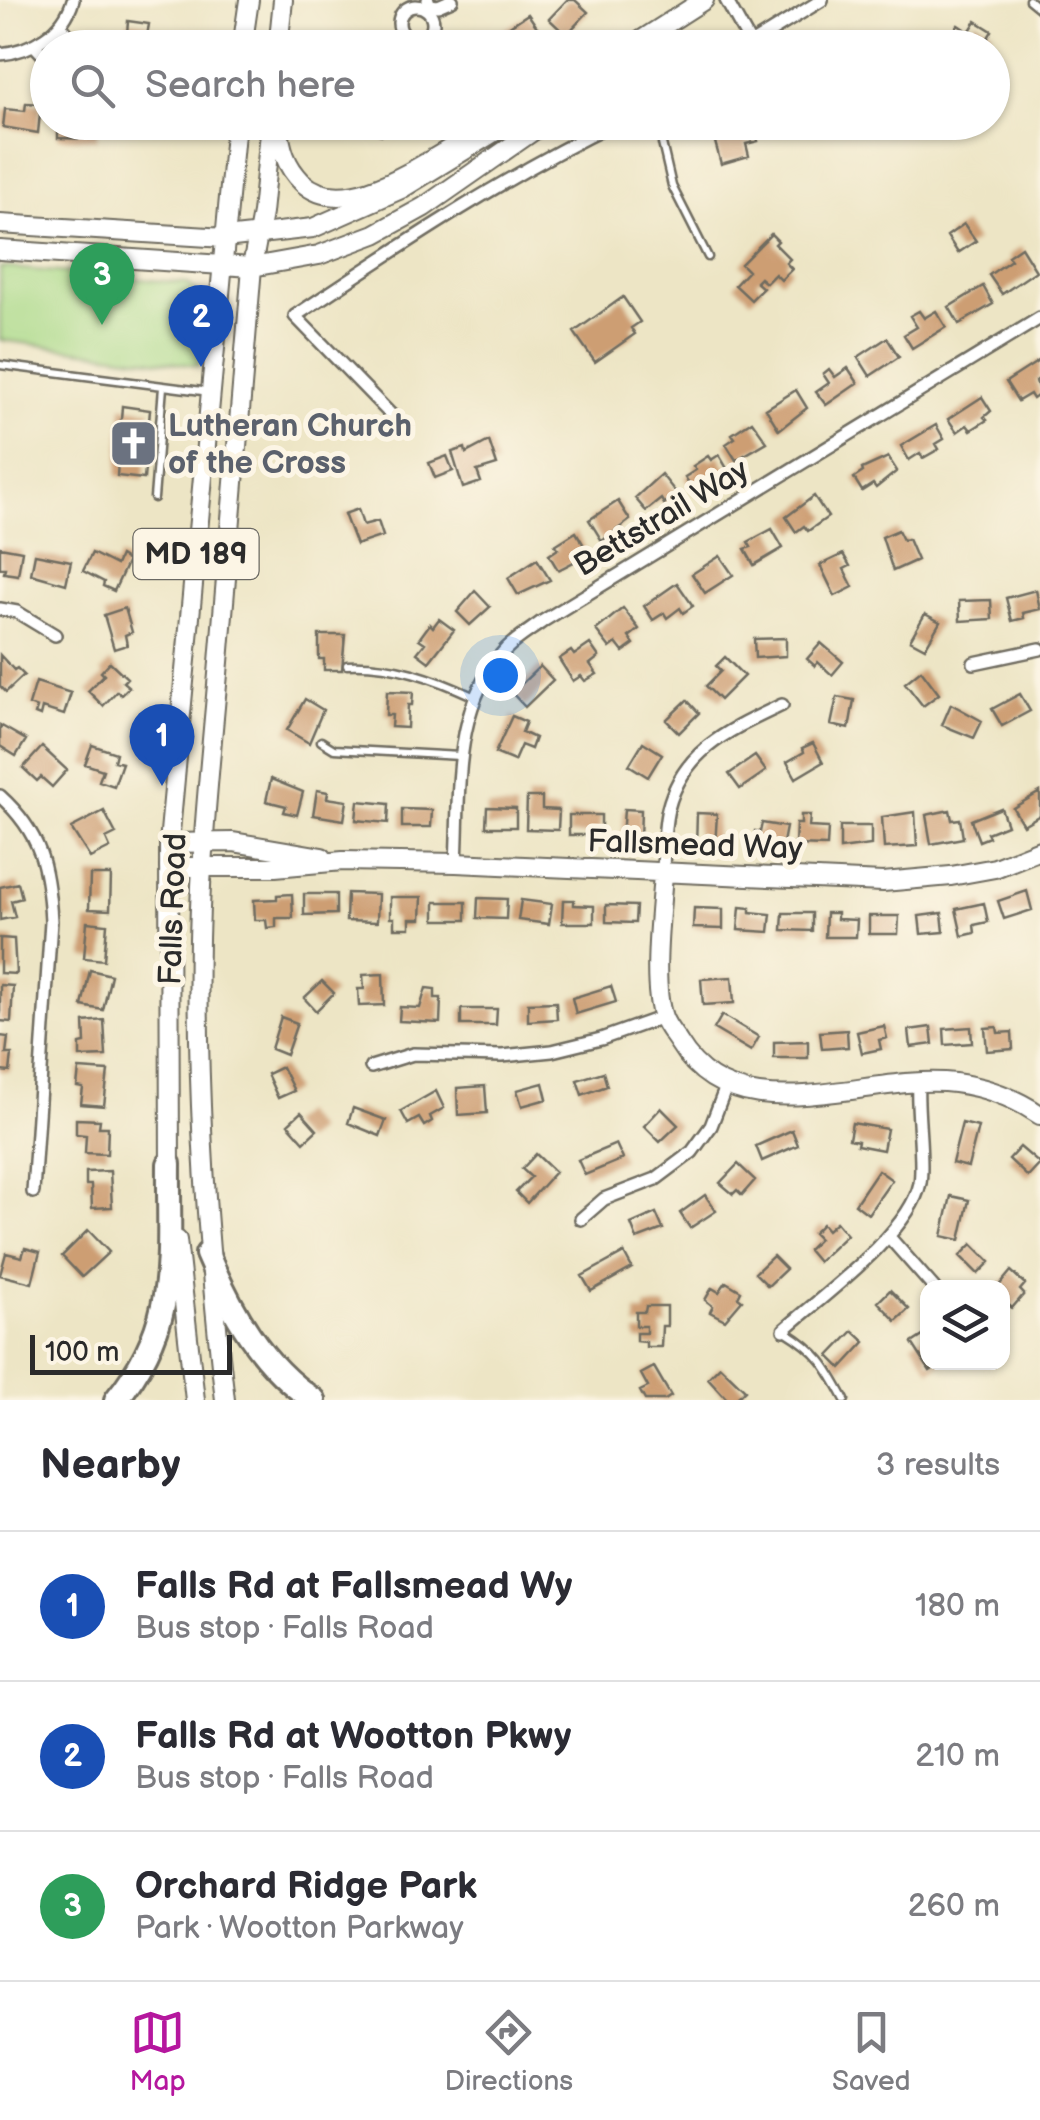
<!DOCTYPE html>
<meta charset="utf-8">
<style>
body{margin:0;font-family:"Balsamiq Sans",sans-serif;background:#f7f7f7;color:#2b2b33}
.controls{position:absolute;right:30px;bottom:30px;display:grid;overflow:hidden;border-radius:20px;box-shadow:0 2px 8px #0004}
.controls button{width:90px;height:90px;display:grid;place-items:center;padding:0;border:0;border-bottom:2px solid #e1e1e2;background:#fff;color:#2b2b33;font:50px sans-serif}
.scale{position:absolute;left:30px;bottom:25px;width:202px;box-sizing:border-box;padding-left:10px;border:5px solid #2b2b2b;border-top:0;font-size:28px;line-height:35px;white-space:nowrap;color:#2b2b2b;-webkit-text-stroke:8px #fcf5e5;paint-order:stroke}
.you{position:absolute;left:500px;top:675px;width:35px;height:35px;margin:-25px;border:8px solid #fff;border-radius:50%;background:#1a73e8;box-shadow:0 0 0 15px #1a73e833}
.badge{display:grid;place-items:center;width:65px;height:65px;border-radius:50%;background:#b5179e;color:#fff;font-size:32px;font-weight:700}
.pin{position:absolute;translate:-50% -82px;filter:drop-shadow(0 2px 5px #0008)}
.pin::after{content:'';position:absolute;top:52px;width:35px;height:30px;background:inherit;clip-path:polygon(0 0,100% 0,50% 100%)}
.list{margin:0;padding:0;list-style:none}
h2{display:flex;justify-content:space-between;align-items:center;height:130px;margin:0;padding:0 40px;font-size:42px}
h2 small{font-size:32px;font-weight:400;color:#7c7c81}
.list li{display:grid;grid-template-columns:65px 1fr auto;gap:30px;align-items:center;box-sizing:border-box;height:150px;padding:0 40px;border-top:2px solid #e1e1e2}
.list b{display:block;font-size:38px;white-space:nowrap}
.list p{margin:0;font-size:32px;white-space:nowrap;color:#7c7c81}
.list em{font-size:32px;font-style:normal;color:#7c7c81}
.icon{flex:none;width:55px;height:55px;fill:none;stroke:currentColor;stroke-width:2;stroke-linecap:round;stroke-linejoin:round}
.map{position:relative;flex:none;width:1040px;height:1400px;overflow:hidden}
.search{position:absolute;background:#fff;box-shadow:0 2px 8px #0004;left:30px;right:30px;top:30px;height:110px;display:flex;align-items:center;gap:25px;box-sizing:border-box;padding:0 35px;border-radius:55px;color:#7c7c81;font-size:38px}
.sheet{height:580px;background:#fff}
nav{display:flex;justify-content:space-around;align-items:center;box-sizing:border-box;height:140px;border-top:2px solid #e1e1e2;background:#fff;font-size:28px;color:#7c7c81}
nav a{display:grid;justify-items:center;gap:5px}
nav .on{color:#b5179e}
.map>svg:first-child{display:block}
.green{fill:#a9d987;stroke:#6a8259;stroke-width:2.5}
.building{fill:#cd9e73}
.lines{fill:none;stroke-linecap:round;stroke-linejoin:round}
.lane-casing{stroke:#6f6c61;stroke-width:11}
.street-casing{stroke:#6f6c61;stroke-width:16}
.secondary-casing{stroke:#6f6c61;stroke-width:22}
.primary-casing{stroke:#6f6c61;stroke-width:22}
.highway-casing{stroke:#6f6c61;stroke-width:28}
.lane{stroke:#fff;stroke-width:6}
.street{stroke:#fff;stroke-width:11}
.secondary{stroke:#fff;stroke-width:18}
.primary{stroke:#fff;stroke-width:18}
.highway{stroke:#fff;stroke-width:22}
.labels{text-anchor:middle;stroke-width:10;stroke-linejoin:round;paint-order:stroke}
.shield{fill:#fcf5e5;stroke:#6a6863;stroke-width:2.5}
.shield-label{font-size:30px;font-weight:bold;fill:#2b2b2b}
.worship-label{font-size:32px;font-weight:bold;fill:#5b616d;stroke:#fcf5e5;text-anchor:start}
.street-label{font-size:32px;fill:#2b2b2b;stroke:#fcf5e5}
</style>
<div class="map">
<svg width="1040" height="1400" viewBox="0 0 1040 1400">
<rect width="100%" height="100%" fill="#fcf5e5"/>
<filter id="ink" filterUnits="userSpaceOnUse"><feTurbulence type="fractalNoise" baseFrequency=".01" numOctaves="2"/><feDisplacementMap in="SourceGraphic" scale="20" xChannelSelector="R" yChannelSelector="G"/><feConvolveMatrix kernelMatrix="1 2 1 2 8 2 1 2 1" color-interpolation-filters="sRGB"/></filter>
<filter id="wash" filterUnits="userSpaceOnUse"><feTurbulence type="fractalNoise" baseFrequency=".0048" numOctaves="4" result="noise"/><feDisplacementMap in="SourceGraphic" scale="40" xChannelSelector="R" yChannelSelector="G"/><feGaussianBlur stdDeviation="2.25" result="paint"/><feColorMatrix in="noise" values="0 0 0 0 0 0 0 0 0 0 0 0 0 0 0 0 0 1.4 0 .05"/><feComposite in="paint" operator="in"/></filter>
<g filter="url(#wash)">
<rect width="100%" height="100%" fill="#ede5c5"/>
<path class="green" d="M0,267L186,283C216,297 202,337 199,366L0,340Z"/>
<g id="blocks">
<path class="building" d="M567,0H575L588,12L566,35L549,19Z
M528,14L541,33L530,40L532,44L527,48H518L515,42L504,48L496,35Z
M128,21L149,24L145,48H126Z
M976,21L992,31L982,48H957L947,41L958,25L969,32Z
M26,103L41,104L38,133L3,127L5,109L25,111Z
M58,122H98L97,139L58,138Z
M353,122H385L382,135L352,127Z
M727,122H740L742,130L754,127L758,141L746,144L749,156L721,164L711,127Z
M964,224L976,241L958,253L947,236Z
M771,234L778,241L775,244L790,259L786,263L792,269L781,280L775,274L766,283L760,278L756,282L763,288L751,300L735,285L748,271L741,264Z
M1021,247L1036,271L1002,294L989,275L1011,260L1008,256Z
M983,286L993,304L959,324L949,307Z
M623,297L640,322L631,328L635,334L595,362L574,332Z
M919,311L924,318L936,311L946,327L912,348L904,335L917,327L910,316Z
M887,338L899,357L870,376L858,357Z
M1040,360V378L1036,381L1040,394L1033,399L1030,394L1018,401L1006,382Z
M848,368L858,383L826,405L816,392L829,383L823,374L829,369L835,377Z
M796,390L807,408L779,430L766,409Z
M982,397L991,411L984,417L987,420L971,430L967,425L957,432L948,419Z
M122,406L150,410L144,479L117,476Z
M752,421L767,442L736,460L726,444L735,438L732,434Z
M936,425L944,439L936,444L939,449L923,458L920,453L909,460L901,446Z
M489,441L497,465L477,471L481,482L463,488L452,452L465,448L466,453Z
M719,455L728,470L694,491L685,477L696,470L693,466L708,456L711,460Z
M447,456L453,471L435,478L429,463Z
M888,457L897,471L876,488L873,484L862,491L854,478L863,472L862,469Z
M661,474L677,494L664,504L661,499L646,511L635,498Z
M814,496L828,517L808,531L804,526L796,532L786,517Z
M618,501L630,520L602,541L589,520Z
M358,509L363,525L378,521L383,536L356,545L344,514Z
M772,529L783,548L754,565L745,549L751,547L748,542Z
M898,530L903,540L908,539L917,560L893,571L882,537Z
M576,532L589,554L558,570L549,555L558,549L555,545Z
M0,547L22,551L18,575L4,573L5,568H0Z
M92,553L116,565L120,556L128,561L114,591L103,586L104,582L83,571Z
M35,554L71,561L66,584L31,574Z
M843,554L850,566L844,569L853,587L835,596L820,565Z
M720,556L733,575L705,593L692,574Z
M537,559L550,580L518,595L508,578Z
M677,583L693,606L683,613L680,608L667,618L664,613L653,620L644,606Z
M1036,590L1040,609L1023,613L1024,618L1012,621L1006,598Z
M475,591L490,607L470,625L457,612Z
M991,600L992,619L960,621L959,601Z
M125,608L132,632L125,635L127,645L114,649L104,615Z
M623,608L639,629L629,637L634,644L623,652L616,643L610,648L596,630Z
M925,614L940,622L925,648L910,640Z
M439,619L454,630L429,662L417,653L425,643L419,639L430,624L433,627Z
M319,635H345L342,670H324V659H319Z
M786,638V656L755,658L754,639Z
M821,643L843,662L832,675L818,662L815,666L807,659Z
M590,644L599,657L590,664L597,674L585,681L581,676L573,681L559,659L571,651L574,655Z
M0,655L14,670L17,668L24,675L6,692L0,686Z
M725,657L744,676L720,700L706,686L721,671L716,666Z
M110,662L127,678L123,682L129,687L121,695L117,691L103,706L88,691L104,675L101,672Z
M540,666L553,680L525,707L512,693Z
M921,670L939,694L923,706L905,683Z
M36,682L71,693L64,715L42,708L40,716L35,714L37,708L29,705Z
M387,691L413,692L412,705H408L407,728L391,727L392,715H386Z
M1020,694L1030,711L1002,726L992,709Z
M837,697L854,700L849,729L831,725Z
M305,699L323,710L309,743L287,730Z
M687,700L699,713L679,733L666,720Z
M951,704L982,721L974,738L942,725Z
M512,716L526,722L522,732L535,738L531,749L521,745L514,761L495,753Z
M0,725L26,740L16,756L0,746Z
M643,742L662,754L648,777L629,765Z
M813,743L823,762L796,778L787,762L804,752L802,748Z
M92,745L116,753L114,761L122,763L114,786L99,781L103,770L85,764Z
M42,747L67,770L52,787L41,777L37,781L23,768Z
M755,756L766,771L740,789L729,774Z
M271,779L303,792L297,815L284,812L286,806L266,801Z
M317,790L328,792L327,798L347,801L344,820L313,815Z
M1040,792V815L1023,825L1013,808Z
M527,797H542V809L559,810L558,830L526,829Z
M358,801L389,804L388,823L356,820Z
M487,807L516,808V827H486Z
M1001,808L1007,825L987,833L989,837L979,841L971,820Z
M402,809L432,810L431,827H402Z
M624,809L641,810L640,839H622Z
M950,810L952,820L960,819L963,838L931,844L926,815Z
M104,811L116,834L106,839L110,848L90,858L71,828Z
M915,812L917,846L884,848L882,817Z
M697,813L717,814L715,847L696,846Z
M569,815H601V835H569Z
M801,815H810L809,827L828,828L827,846L795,845L796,824H801Z
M762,823L786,827L782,848L753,843L755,831L760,832Z
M840,826H871V845L840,849Z
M90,875H111L110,910L89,909Z
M18,883L22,898L11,901L15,917L0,920V887Z
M1027,891L1032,910L1004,919L998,901Z
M347,893L378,894L377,922L346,921Z
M292,894L293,918H276V927L267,928L266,920H255L254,900L277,899V895Z
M304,894H336V914L304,915Z
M390,897H422L421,919H410V928H394V918H390Z
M478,898L507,899L506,919L477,918Z
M521,900L552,904L549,924L518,920Z
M563,900H574V905L594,906V923H562Z
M435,902H466V920H435Z
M984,903L988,922L974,925L975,933L962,936L956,909Z
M606,905L636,906L635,923L606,922Z
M740,907L750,908V912L771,914L769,932L738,930Z
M694,908L723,909V929L693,928Z
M783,913H812V931L782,930Z
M826,913H837V919L857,920L856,937H825Z
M942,913L944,932L921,934L919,916Z
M869,916H899L898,934H869Z
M87,922L107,924L104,960L84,958Z
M0,938L14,939L16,974L0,973Z
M90,970L111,975L103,1010L82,1006Z
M383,974L384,1005L359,1006L358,989H364L363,975Z
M732,977L734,1003L703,1005L701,979Z
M322,981L334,993L316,1011L304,998Z
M0,985L13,986L11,1022L0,1021Z
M611,986L616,1002L576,1014L572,998Z
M426,988L435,989V998H441L440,1023L399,1021L400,1007L420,1008Z
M556,1002L557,1019L528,1021V1003Z
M461,1009H497L496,1025H461Z
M722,1015L759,1037L751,1051L714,1029Z
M281,1017L297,1023L286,1055L271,1049Z
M104,1020L106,1056L80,1057V1044L85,1043L84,1022Z
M884,1026L887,1038L879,1040L881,1049L862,1053L857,1032Z
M931,1027L933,1044L911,1047L909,1030Z
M971,1027L972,1043L945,1045L944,1029Z
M997,1027L998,1033L1012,1032L1013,1049L987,1051L985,1028Z
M847,1030L848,1047L822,1049L820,1032Z
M0,1036L8,1037L6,1054H12L10,1072L0,1071Z
M808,1041V1058H774V1042Z
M282,1067L294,1091L278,1098L267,1074Z
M79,1069L108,1071L104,1106L81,1104L83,1088L77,1087Z
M603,1072L607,1086L582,1095L577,1080Z
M543,1083L547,1099L522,1106L517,1090Z
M485,1086L487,1113L458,1115L457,1088Z
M436,1091L444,1108L430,1116L432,1121L424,1126L419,1118L408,1124L401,1111Z
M353,1108L386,1120L380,1136L348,1123Z
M661,1108L678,1125L660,1142L644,1126Z
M301,1112L317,1130L304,1142L288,1124Z
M76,1119L100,1120L99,1127H108L107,1154L85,1153L86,1135L76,1134Z
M852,1123L887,1129L883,1150L857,1145L858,1141L849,1139Z
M962,1123L978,1127L968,1167L952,1163Z
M792,1130L798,1145L762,1161L756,1146Z
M616,1144L623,1159L585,1175L578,1160Z
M1020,1147L1040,1164L1028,1177L1009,1159Z
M536,1154L555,1172L527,1203L516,1192L531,1177L522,1169Z
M738,1164L755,1180L742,1195L737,1190L733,1194L720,1183Z
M878,1170L892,1180L868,1214L855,1204Z
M110,1171L112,1207L92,1208L91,1185H86V1172Z
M705,1195L716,1211L690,1228L680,1213Z
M951,1196L969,1200L960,1240L942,1236Z
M656,1213L663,1229L637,1239L631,1224Z
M836,1222L847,1235L818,1262L808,1250L819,1239L813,1233L822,1224L827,1230Z
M88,1230L109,1252L82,1277L62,1256Z
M972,1244L990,1262L978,1274L960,1256Z
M25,1248L40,1252L32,1283L0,1275L6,1253L22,1257Z
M624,1253L632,1268L591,1291L582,1276Z
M773,1256L786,1269L768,1286L755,1273Z
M1011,1271L1025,1284L1020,1290L1024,1294L1012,1308L1002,1299V1288H997Z
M726,1282L741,1291L738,1297L742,1300L725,1320L710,1312L713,1306L705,1300L712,1288L719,1292Z
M890,1290L909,1309L896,1321L878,1302Z
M646,1306H667V1326H662L661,1347H646V1342L636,1341V1333H646V1326H636V1312H645Z
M853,1331L865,1342L841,1368L829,1356Z
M926,1334L928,1362H944L930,1371L912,1343Z
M720,1366L745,1390L735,1400H728L708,1378Z
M654,1367L671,1396L665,1400H645L640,1391L648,1387L641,1374Z"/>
</g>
</g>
<g filter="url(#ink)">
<use href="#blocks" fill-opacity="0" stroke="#6f6c61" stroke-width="2.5"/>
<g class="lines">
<defs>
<path id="lane" d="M1029,0L1040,9
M657,122L672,186L708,257
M0,365L210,392
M154,498L163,387
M347,665C393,663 434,678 475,697
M321,741L334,749L460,756
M785,1331C818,1351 827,1366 845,1400"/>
<path id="street" d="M428,0L430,5L438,6L452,0
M726,0L750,43
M399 23a17 17 0 1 1 34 0a17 17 0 1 1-34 0Z
M60,25L79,48
M35,46L48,60
M744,48L822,0
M0,54C32,51 64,32 73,0
M400,424L295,316C400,246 503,177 617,122
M0,609L17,612L55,635
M974,663L1040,649
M0,796C41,833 48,867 51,921L33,1192
M456,863C460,790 452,706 506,649C517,638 531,630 543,621L1040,318
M663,873C664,852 663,829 668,809C683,749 732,729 782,705
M371,1067L413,1054L502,1056L552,1051L601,1039L663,1017
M581,1219L604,1199L656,1179L692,1152L711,1126L727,1084
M889,1237L934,1288
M784,1330C822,1296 910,1233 920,1183C924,1159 916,1111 918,1082"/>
<path id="secondary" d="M629,48L704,0
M0,224L225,238L313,228L401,189L499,129
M0,250L252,267L319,255L375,234L424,207L546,122
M169,843L233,842L322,857
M169,867H275L343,861L456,863L883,882L951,876L995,868L1040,850
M663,873C661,909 651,984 663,1017C666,1026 674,1035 679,1043C737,1139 867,1072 955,1083C985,1087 1015,1098 1040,1115"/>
<path id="primary" d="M242,48L249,0
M278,48L283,0
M278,125C281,148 285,165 302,182C353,230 448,140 501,122
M170,1174L169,843L236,122
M177,1240L195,1400
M225,1400C207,1247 196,1093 199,939C201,851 210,762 218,674C229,538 241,403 252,267L262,213L271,122"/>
<path id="highway" d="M207,1254C231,1310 261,1366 314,1400
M116,1400C180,1321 168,1259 169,1164"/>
</defs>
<use href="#lane" class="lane-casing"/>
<use href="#street" class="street-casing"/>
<use href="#secondary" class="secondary-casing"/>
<use href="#primary" class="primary-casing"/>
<use href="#highway" class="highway-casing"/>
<use href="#lane" class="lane"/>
<use href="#street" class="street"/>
<use href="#secondary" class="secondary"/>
<use href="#primary" class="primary"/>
<use href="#highway" class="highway"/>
</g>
</g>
<defs>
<symbol id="church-square" viewBox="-11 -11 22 22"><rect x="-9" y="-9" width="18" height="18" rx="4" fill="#6b7280" stroke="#fcf5e5"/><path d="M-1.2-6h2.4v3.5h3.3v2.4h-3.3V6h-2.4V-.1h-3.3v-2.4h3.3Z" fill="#fff"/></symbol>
</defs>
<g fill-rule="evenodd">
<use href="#church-square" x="106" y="416" width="55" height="55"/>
</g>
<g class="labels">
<rect class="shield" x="133.5" y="529" width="125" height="50" rx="8"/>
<g class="shield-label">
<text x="196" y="564">MD 189</text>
</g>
<g class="worship-label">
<text x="168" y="436">Lutheran Church<tspan x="168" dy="37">of the Cross</tspan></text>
</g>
<g class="street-label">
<text transform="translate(661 517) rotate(-31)" y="11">Bettstrail Way</text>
<text transform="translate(695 844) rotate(2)" y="11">Fallsmead Way</text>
<text transform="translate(172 909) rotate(-88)" y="11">Falls Road</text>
</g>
</g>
</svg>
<div class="controls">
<button><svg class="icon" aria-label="layers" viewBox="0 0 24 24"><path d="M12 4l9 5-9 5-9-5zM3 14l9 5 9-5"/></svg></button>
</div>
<div class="scale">100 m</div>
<div class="you"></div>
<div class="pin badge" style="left:162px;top:786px;background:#1a4fb4">1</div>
<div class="pin badge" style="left:201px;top:367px;background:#1a4fb4">2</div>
<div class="pin badge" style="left:102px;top:325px;background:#2e9e5b">3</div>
<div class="search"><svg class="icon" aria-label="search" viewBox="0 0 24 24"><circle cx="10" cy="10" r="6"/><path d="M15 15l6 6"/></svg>Search here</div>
</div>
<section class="sheet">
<h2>Nearby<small>3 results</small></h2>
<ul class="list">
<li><span class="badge" style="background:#1a4fb4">1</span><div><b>Falls Rd at Fallsmead Wy</b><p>Bus stop · Falls Road</p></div><em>180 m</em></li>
<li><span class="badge" style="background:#1a4fb4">2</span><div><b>Falls Rd at Wootton Pkwy</b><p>Bus stop · Falls Road</p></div><em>210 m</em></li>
<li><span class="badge" style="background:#2e9e5b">3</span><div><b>Orchard Ridge Park</b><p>Park · Wootton Parkway</p></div><em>260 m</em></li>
</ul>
</section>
<nav>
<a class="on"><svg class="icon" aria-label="map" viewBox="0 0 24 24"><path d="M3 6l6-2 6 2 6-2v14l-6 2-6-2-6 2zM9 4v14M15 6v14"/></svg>Map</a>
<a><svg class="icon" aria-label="directions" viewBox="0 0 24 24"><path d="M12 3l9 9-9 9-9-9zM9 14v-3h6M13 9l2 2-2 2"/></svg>Directions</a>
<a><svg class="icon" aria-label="saved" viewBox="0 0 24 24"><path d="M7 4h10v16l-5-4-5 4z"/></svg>Saved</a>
</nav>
